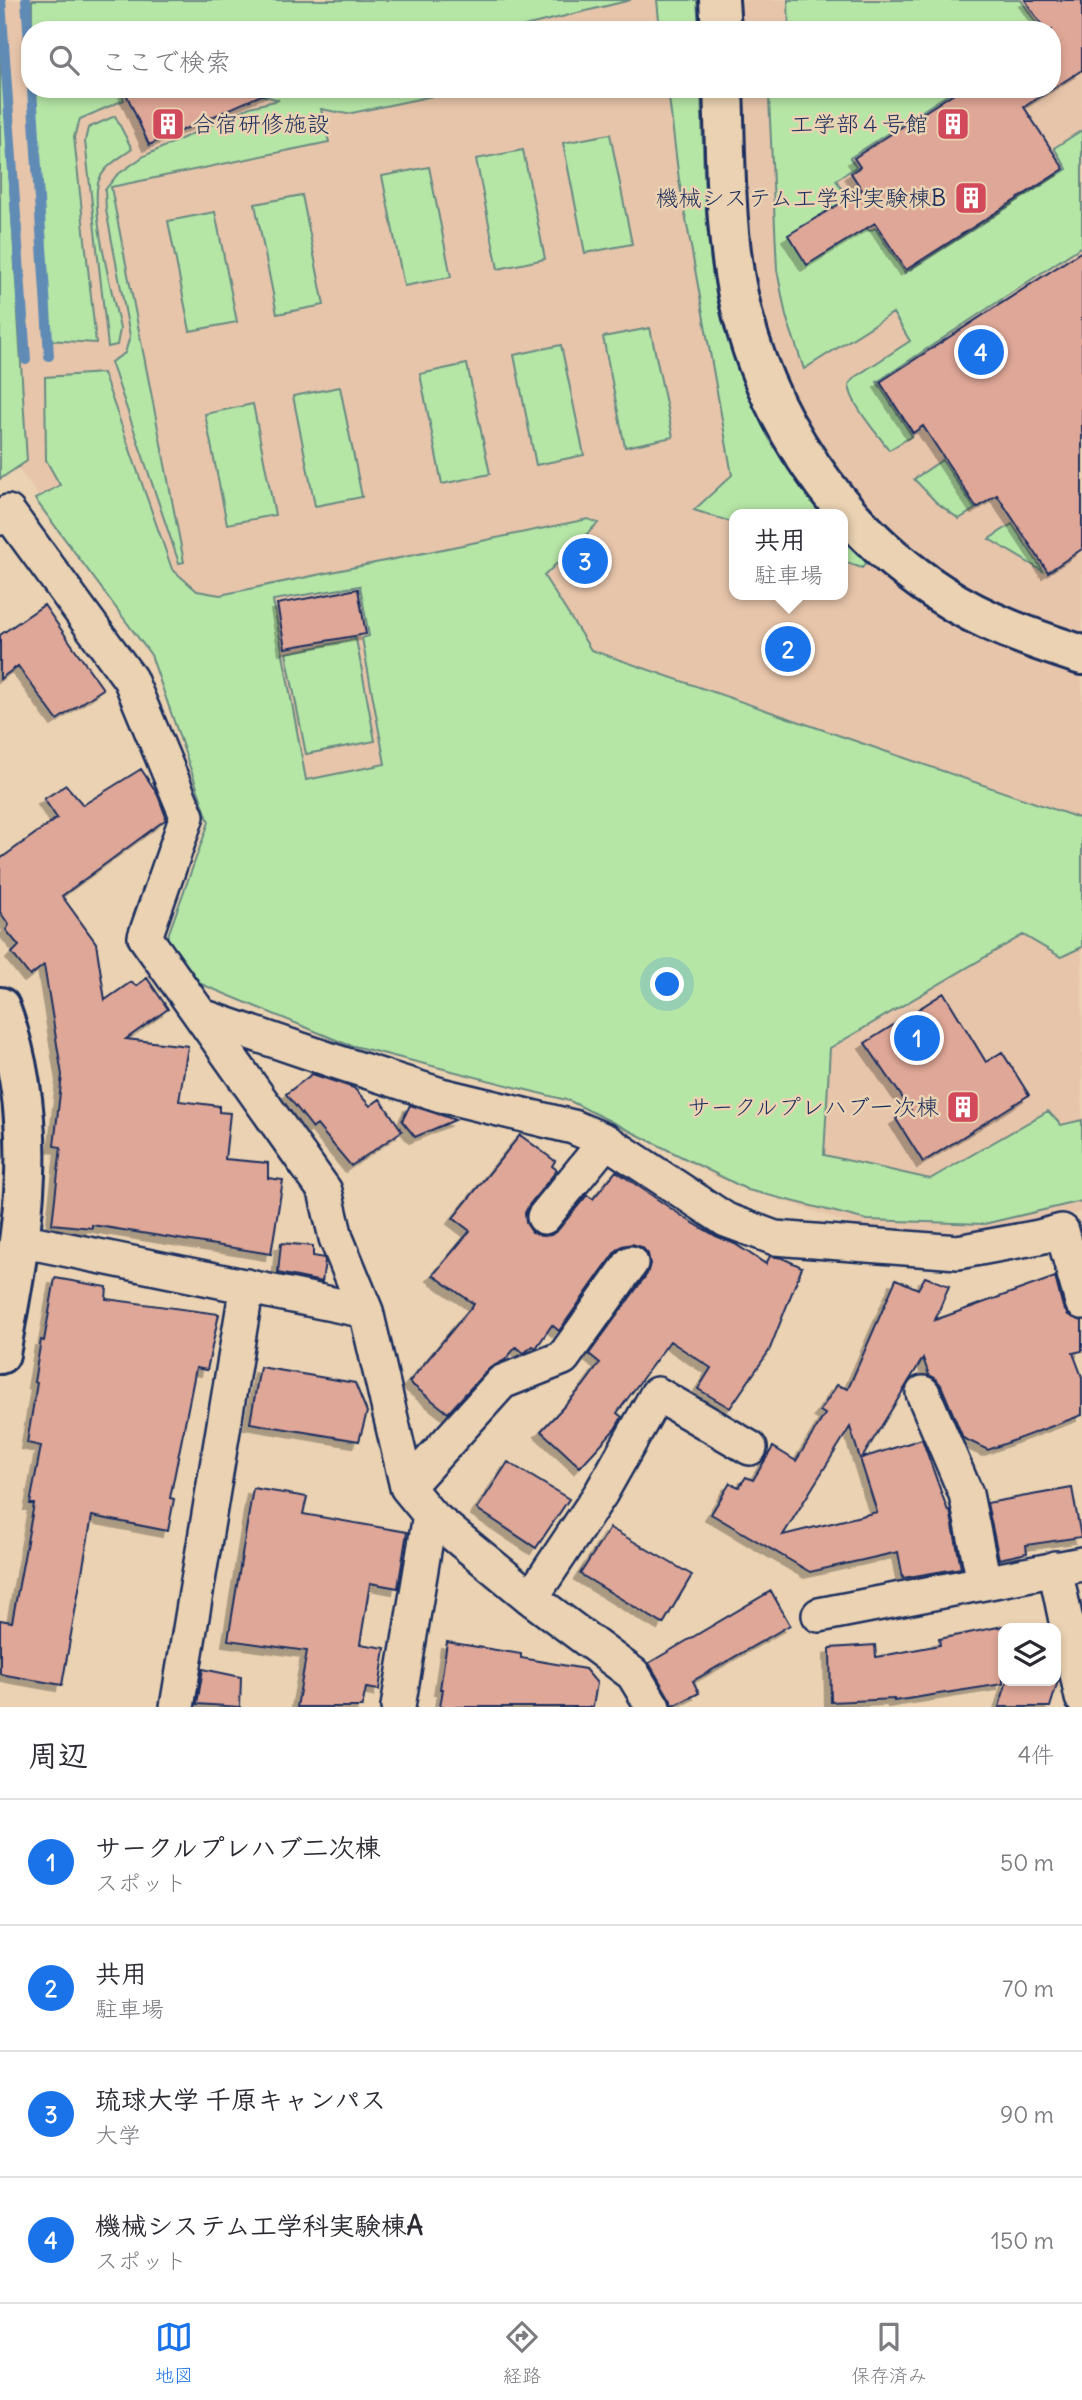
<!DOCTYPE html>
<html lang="ja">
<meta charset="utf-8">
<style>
body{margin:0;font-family:Delius,"Klee One",sans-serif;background:#f7f7f7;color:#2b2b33}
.controls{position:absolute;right:21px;bottom:21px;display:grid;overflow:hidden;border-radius:14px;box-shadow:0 4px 10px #0003}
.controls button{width:63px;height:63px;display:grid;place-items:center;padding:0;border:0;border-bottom:2px solid #e1e1e2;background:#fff;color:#2b2b33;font:35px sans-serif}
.you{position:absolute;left:668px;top:985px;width:24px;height:24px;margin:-18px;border:5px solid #fff;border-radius:50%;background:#1a73e8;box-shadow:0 0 0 10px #1a73e833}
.badge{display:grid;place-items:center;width:46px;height:46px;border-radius:50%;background:#1a73e8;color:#fff;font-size:23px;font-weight:700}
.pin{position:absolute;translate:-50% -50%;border:4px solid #fff;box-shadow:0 2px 7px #0006}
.popup{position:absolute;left:729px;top:509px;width:119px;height:91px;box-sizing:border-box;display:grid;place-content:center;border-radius:14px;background:#fff;filter:drop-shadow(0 2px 5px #0005);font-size:23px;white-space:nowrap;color:#7c7c81}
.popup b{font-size:26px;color:#2b2b33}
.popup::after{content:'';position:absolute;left:50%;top:100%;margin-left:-14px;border:14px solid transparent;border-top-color:#fff}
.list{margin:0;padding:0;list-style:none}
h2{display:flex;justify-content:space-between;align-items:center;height:91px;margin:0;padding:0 28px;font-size:30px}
h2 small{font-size:23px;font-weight:400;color:#7c7c81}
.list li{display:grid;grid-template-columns:46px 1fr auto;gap:21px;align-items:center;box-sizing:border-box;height:126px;padding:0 28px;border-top:2px solid #e1e1e2}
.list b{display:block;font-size:26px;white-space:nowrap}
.list p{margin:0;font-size:23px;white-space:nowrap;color:#7c7c81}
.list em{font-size:23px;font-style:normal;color:#7c7c81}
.icon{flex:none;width:38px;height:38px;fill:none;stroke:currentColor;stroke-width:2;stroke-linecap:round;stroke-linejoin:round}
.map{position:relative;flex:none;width:1082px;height:1707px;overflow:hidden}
.search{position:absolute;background:#fff;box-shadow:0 4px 10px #0003;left:21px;right:21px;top:21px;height:77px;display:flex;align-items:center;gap:18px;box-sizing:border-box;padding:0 24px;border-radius:28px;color:#7c7c81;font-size:26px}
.sheet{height:595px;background:#fff}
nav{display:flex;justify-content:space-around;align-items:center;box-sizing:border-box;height:98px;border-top:2px solid #e1e1e2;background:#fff;font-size:19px;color:#7c7c81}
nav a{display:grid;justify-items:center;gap:4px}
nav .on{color:#1a73e8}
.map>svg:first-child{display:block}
.built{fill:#e7c5aa;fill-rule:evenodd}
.green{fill:#b6e6a6;stroke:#688a82;stroke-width:2;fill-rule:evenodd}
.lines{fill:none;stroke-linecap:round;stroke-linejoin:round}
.stream{stroke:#618bb5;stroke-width:10}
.building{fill:#dfa797;stroke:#1b2f5e;stroke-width:2;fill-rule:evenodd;filter:url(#shadow)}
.street-casing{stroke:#1b2f5e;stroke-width:38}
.secondary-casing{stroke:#1b2f5e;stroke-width:44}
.street{stroke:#ead2b2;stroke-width:33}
.secondary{stroke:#ead2b2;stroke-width:38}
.labels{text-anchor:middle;stroke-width:5;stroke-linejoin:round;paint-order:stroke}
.poi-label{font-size:23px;fill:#1b2f5e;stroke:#ead2b2;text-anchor:end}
</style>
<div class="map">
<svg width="1082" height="1707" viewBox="0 0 1082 1707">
<defs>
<filter id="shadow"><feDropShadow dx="-6" dy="6" stdDeviation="0" flood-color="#0004"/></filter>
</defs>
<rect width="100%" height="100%" fill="#ead2b2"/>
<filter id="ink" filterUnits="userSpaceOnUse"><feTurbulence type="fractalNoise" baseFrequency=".0143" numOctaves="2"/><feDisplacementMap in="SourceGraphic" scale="14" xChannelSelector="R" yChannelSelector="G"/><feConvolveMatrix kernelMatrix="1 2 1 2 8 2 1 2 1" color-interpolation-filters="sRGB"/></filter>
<g filter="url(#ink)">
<path class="built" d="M0,0H1082V1212L996,1233L865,1229L716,1177L567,1088L219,832L156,651L14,463L0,472ZM30,30H1052V89H30ZM734,514H842V595H734Z"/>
<path class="green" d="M32,0H631L508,30H227L226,28L32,30Z
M657,0H697L699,30H660Z
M788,0H1021L1038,26L1033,30H789Z
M0,22L27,461L0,479Z
M35,89H120L124,100L80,119L74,137L96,343L47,340Z
M255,89H466L347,114L321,109L329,142L111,187L184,562L179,563L111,362L125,353L130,336L106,210L105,190L117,175L144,156L250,107L279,100L257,94Z
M668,89H701C704,161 703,237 719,307C737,384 773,455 825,514H734V523L694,510L732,475L679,180Z
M792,89H956L850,158L856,167L836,180L869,231L875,228L905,273L1067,169L1054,148L1082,130V246L877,382L912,436L889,450C877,433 850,404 849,384L855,377L910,341L893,313L804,369L786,316L777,270L769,98H792Z
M115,116L132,149C120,158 102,167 98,183C91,215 113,294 120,329L117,345L108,347L85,141L88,128Z
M610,134L632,244L585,253L563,143Z
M523,150L545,259L498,269L476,159Z
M429,167L451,277L404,286L382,176Z
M302,195L324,305L277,314L255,204Z
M215,212L237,322L190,331L168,221Z
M650,328L673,437L625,447L603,337Z
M561,345L584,455L536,465L514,355Z
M467,364L490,474L442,484L420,374Z
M103,373L172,569L197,591L220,595L588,519L598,523L544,576L591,650L1082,819V947L1061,957L1023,935L830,1048L824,1155L930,1179L1048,1111L1061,1125L1082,1120V1201L984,1224L867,1220L748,1190L570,1101L346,1044L201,984L167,938L209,822L151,655L35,499L60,485L46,460L45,377ZM360,586L369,636L362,638L385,764L306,780L273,600Z
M340,387L362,497L315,506L293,396Z
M253,404L275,515L227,524L205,414Z
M942,460L975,509L959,519L936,502L914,479Z
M1012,524L1044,572L989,539Z
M842,533L869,559L862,568L842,561Z
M356,639L375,741L306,754L286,653Z"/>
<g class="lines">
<path class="stream" d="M1,0L26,360
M26,0L30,57
M32,89L49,356"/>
</g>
<path class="building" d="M1025,0H1082V70L1024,107L1064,169L906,270L875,223L807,265L788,235L862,190L851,173L860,167L854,158L960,89H1052V30H1045Z
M124,89H275L149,145Z
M1082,251V549L1048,572L997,495L977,508L923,426L913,433L880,382Z
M358,589L366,634L285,648L277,604Z
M44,605L103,689L57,720L18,666L0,679V635Z
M141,769L157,793L166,817L165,820L62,896L96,943L105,1000L131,982L136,986L147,978L168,1009L126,1039L188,1046L179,1101L219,1106V1112L230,1113L225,1159L268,1163V1178L283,1180L271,1254L92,1225V1228L52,1224L61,1147L54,1146L62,1075L44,965L30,976L12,953L19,946L6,930L9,925L0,912V859L57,818L44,799L66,785L83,805Z
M944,993L986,1062L1002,1052L1029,1095L923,1162L896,1119L911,1110L865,1043Z
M312,1074L354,1088L370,1106L380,1099L402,1131L351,1166L317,1125L313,1128L286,1094Z
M410,1105L444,1116L455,1120L415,1137L402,1121Z
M520,1135L555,1161L552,1166L557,1170L529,1205L525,1213L526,1223L532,1232L542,1236L551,1235L558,1230L587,1195L593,1199L616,1171L688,1220L716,1236L735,1244L766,1264L770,1256L782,1258L802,1267L769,1351L730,1408L698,1389L711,1368L670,1341L617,1413L622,1417L615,1429L580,1467L541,1431L583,1386L600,1363L589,1354L647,1274L650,1264L648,1254L642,1247L632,1244L622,1246L615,1252L559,1331L552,1325L536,1348L533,1346L524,1353L516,1347L505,1360L488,1369L448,1413L409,1382L474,1304L433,1275L470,1231L453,1218Z
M281,1243L313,1246V1256L324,1258L325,1261L322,1282L278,1273Z
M925,1277L949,1286L935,1320L1055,1277L1063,1307L1068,1315L1082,1321V1351L1073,1353L1082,1377V1415L988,1450L963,1438L941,1385L935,1378L929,1375L923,1358L862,1458L922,1439L948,1511L950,1510L961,1568L903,1578L898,1552L810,1572L711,1514L730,1483L739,1487L746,1477L753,1480L773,1447L796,1461L825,1414L820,1411L837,1385L848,1389L896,1279L918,1289ZM850,1427L877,1512L783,1535Z
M55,1278L107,1287L106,1299L219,1314L207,1370L196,1368L170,1498L174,1499L168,1531L92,1516L62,1685L0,1674V1620L12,1622L34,1504H30L41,1446L27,1443L37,1383L34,1382L41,1340L44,1341Z
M260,1367L355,1383L367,1412L359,1441L250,1423Z
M508,1462L569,1499L536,1548L477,1509Z
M253,1488L307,1497L303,1514L407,1532L398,1588L370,1583L360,1644L385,1648L379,1690L366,1688L362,1707H297L307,1651L228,1640Z
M1072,1488L1081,1537L1026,1545L1027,1553L999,1559L987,1503Z
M610,1528L692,1575L663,1624L580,1574Z
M771,1591L790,1625L693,1681L699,1693L674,1706L649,1663Z
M1003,1626V1684L894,1701V1699L831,1702L830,1648L875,1645L876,1657L940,1645L939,1639Z
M447,1642L521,1654V1658L585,1669L597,1683L593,1707H440L443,1689H440Z
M203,1669L241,1677L240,1707L197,1704Z
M1007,1681H1058L1050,1707H999Z"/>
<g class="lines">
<defs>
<path id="street" d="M0,518L8,512L130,679L187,816L145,937L325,1191L336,1238L366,1311L407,1487L430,1515L531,1598L633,1674L653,1707
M202,1016L334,1061L441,1095L573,1127L606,1141L726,1220L775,1238L958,1252L1039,1237L1062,1231L1082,1302
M544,1217L606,1141
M20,1240L366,1311
M923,1393L966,1494L984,1582
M407,1487L502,1382L563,1358L631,1263
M1055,1568L1082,1698
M531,1598L601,1493L657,1394L750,1448
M819,1615L1082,1564
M177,1707L247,1286
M398,1707L430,1515"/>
<path id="secondary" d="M719,0L721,30
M723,89C726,157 724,228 738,295C763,416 838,527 941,594C985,623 1033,639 1082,655
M0,1007C44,1127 22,1233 0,1354"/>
</defs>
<use href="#street" class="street-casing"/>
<use href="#secondary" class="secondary-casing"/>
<use href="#street" class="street"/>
<use href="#secondary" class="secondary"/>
</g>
</g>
<defs>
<symbol id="building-square" viewBox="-11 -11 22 22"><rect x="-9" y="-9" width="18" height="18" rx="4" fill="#d1495b" stroke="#ead2b2"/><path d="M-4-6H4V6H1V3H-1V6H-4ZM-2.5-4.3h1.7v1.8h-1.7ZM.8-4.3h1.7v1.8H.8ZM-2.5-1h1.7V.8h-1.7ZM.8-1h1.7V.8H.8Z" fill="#fff"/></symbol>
</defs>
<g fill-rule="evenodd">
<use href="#building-square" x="149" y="105" width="38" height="38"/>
<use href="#building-square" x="934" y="105" width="38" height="38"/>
<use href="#building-square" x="952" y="179" width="38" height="38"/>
<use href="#building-square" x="944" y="1088" width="38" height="38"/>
</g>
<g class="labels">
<g class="poi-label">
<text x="192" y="132" text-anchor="start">合宿研修施設</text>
<text x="928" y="132">工学部４号館</text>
<text x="946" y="206">機械システム工学科実験棟B</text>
<text x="939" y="1115">サークルプレハブ一次棟</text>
</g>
</g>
</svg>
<div class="controls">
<button><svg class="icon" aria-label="layers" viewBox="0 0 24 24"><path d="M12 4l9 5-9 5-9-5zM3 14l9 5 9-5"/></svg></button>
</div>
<div class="you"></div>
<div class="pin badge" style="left:917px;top:1038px">1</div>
<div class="pin badge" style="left:788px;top:649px">2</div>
<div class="popup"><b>共用</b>駐車場</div>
<div class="pin badge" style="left:585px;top:561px">3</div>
<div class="pin badge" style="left:981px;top:352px">4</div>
<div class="search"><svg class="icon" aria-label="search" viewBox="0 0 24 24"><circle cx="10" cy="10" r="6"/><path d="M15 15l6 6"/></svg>ここで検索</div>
</div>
<section class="sheet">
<h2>周辺<small>4件</small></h2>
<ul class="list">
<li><span class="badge">1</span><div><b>サークルプレハブ二次棟</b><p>スポット</p></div><em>50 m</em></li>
<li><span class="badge">2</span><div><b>共用</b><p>駐車場</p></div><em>70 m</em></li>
<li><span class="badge">3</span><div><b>琉球大学 千原キャンパス</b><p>大学</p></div><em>90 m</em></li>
<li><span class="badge">4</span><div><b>機械システム工学科実験棟A</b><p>スポット</p></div><em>150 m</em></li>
</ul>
</section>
<nav>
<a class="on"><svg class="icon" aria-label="map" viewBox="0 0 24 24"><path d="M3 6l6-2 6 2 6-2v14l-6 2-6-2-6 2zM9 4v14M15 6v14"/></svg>地図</a>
<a><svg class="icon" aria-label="directions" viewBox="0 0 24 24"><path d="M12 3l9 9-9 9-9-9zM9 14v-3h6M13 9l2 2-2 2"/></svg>経路</a>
<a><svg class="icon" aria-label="saved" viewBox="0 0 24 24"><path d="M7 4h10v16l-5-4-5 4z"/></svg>保存済み</a>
</nav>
